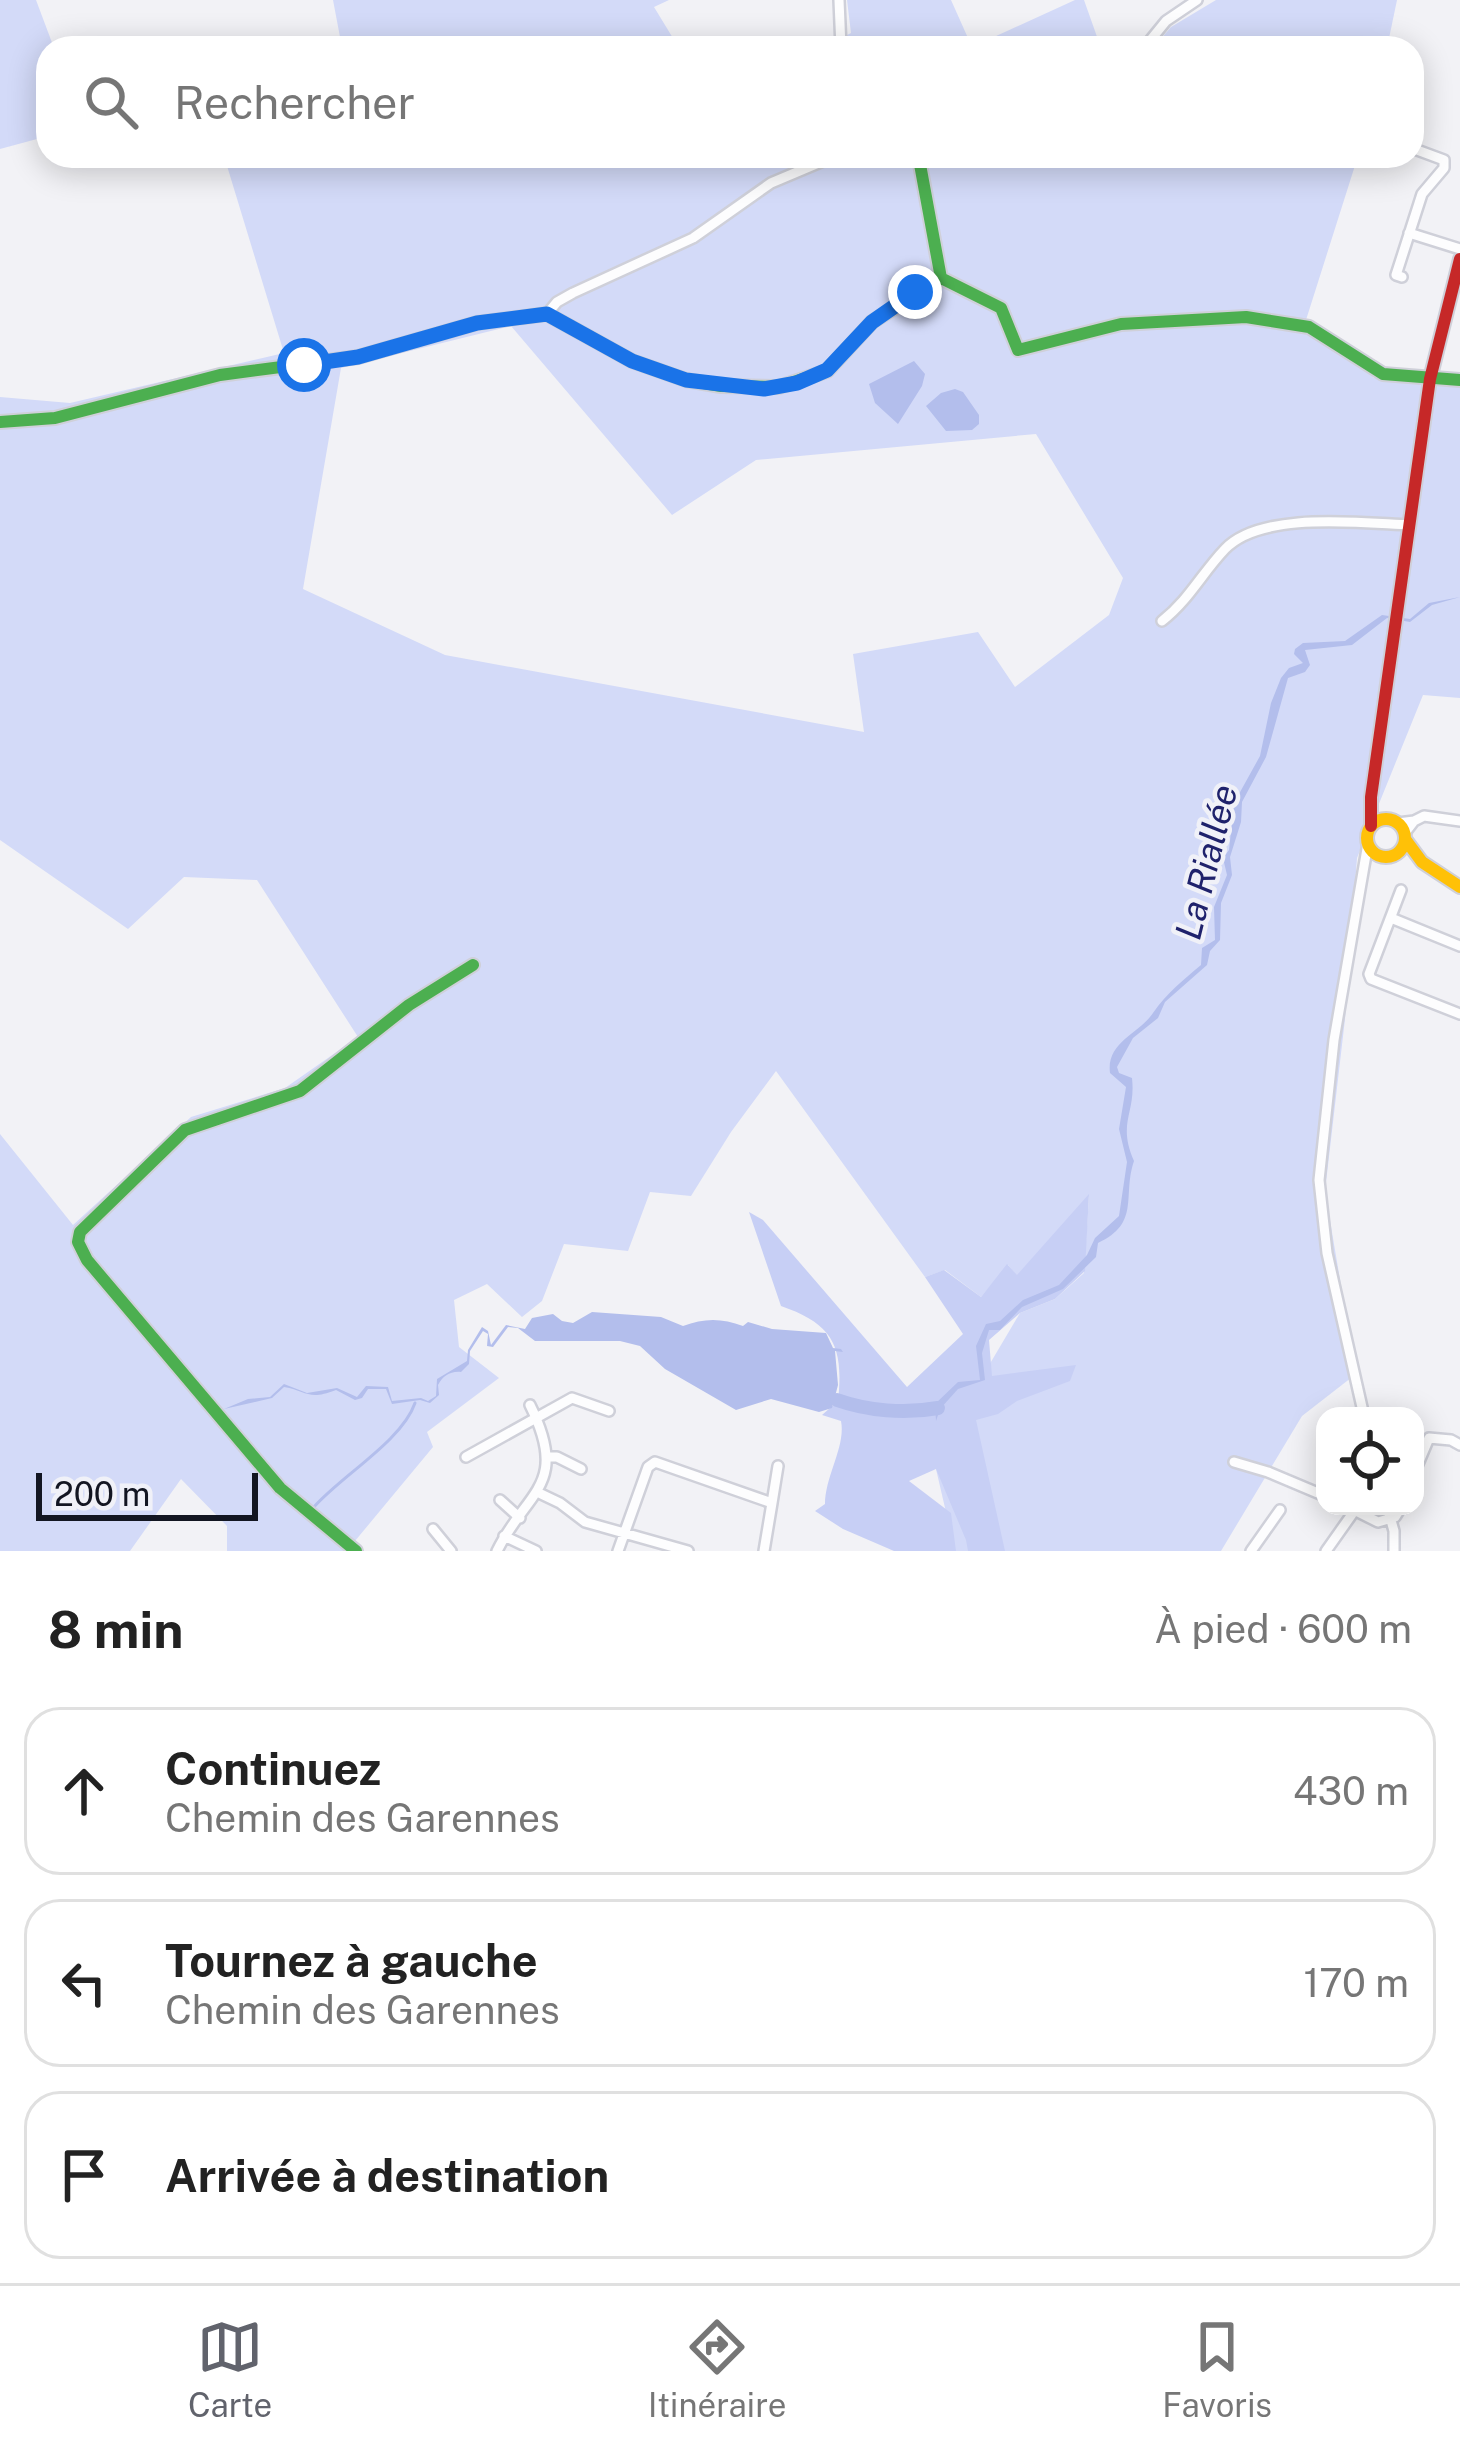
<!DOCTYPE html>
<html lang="fr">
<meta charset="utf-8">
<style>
body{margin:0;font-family:"Public Sans",sans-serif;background:#f2f2f2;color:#222}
.controls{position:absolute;right:36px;bottom:36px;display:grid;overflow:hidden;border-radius:24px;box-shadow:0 6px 30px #0003}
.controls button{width:108px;height:108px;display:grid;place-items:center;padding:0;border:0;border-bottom:3px solid #e0e0e0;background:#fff;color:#222;font:60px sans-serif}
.scale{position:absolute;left:36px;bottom:30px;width:222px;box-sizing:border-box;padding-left:12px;border:6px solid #131622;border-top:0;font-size:33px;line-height:42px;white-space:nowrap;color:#131622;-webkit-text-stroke:9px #f0f1f8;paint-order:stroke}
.stop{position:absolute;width:36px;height:36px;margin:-27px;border:9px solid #1a73e8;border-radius:50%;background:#fff}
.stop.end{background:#1a73e8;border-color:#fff;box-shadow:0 3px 12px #0008}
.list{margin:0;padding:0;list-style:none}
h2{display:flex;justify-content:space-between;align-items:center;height:156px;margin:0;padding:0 48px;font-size:51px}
h2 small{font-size:39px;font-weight:400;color:#767676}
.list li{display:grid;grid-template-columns:78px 1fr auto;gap:36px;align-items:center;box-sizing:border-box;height:168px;margin:0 24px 24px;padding:0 24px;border:3px solid #e0e0e0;border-radius:36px}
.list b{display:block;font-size:45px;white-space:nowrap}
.list p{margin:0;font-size:39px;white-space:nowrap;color:#767676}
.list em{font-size:39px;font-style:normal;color:#767676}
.icon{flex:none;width:66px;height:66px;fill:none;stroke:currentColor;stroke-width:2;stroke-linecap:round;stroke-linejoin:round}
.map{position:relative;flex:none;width:1460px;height:1551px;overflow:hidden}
.search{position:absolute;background:#fff;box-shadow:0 6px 30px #0003;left:36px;right:36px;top:36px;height:132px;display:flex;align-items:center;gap:30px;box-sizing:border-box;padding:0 42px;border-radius:36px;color:#767676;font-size:45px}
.sheet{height:732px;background:#fff}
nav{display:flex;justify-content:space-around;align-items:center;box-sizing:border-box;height:168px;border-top:3px solid #e0e0e0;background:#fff;font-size:33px;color:#767676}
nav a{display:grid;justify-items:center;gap:6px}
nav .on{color:#61636c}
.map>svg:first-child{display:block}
.green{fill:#d3daf8;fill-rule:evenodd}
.forest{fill:#c7cff5}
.water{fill:#b3beec}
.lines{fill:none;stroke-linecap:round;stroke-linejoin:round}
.stream{stroke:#b3beec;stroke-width:3}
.river{stroke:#b3beec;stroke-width:14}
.street-casing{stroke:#cfd0d9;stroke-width:14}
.fast-casing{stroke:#cfd0d9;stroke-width:16}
.slow-casing{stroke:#cfd0d9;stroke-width:16}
.jam-casing{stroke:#cfd0d9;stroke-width:16}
.street{stroke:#fdfdfe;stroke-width:9}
.fast{stroke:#4caf50;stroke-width:12}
.slow{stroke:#ffc107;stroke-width:12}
.jam{stroke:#c62828;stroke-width:12}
.route{stroke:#1a73e8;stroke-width:15}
.labels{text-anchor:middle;stroke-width:9;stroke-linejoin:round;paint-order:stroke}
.water-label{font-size:36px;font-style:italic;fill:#1f226c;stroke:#f0f1f8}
</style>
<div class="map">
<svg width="1460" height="1551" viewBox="0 0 1460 1551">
<rect width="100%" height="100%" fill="#f2f2f6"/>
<path class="green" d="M0,0H36L54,48H48V136L0,149Z
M333,0H669L654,7L679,48H319L340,37Z
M847,0H951L972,47L1075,0H1084L1101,48H821L851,33Z
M1216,0H1397L1387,48H1153L1171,27Z
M224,156H1358L1306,320L1374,378L1460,384V698L1423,695L1357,858L1345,1019L1325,1191L1356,1374L1302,1416L1221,1551H955L936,1469L985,1372L1020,1313L1055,1299L1084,1273L1089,1196L1017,1276L1008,1265L981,1297L945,1270L925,1277L776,1071L731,1132L691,1196L650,1192L628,1251L564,1244L542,1301L522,1317L487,1284L454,1300L459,1347L499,1378L427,1432L433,1447L355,1541L358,1551H227V1526L181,1479L130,1551H0V1134L73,1225L191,1117L285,1088L358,1037L257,880L184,877L128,929L0,840V397L70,403L284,353ZM511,326L672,515L756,460L1036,434L1123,578L1109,615L1015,687L978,632L853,654L864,732L445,655L303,589L341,368Z"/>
<path class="forest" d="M1089,1194L1085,1271L1055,1299L1020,1313L989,1340L992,1376L1076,1365L1070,1381L1017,1401L998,1414L976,1420L1005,1551H968L966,1540L936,1469L909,1481L951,1513L956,1551H894L843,1529L815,1511L825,1504C825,1476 846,1446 841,1421L822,1415L838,1401C844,1346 833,1324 781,1306L749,1212L763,1220L907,1387L963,1334L925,1277L944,1270L981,1297L1007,1264L1017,1275Z"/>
<path class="water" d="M914,361L925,374L922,386L898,424L875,403L869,384Z
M955,389L963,392L979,415V424L972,430L946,431L926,406L941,393Z
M1460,597L1432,605L1410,622L1387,618L1352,645L1305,650L1310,665L1305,672L1288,678L1266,757L1242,802L1241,822L1230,857L1232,875L1221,903L1220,940L1210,951L1207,965L1165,1002L1158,1018L1133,1038L1117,1067L1119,1073L1132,1078C1136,1114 1117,1122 1134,1161C1122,1196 1141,1223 1098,1243L1096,1257L1063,1289L1022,1307L1000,1330H989L982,1353L985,1380L958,1389L940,1409L936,1421L935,1404L958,1382L980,1380L976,1346L986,1324L1000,1321L1023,1300L1059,1285L1087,1255L1095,1238L1119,1216L1127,1162L1119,1129L1126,1087L1110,1073C1106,1042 1139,1034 1153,1013C1167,993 1182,981 1201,965L1202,948L1215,940L1214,907L1227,875L1223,858L1229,850L1234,803L1260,756L1271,703L1281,678L1289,668L1303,663L1294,654L1295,649L1303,643L1345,641L1382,615L1410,619L1429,603Z
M592,1312L661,1317L683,1326C704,1318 722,1318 743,1326L748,1322L772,1329L826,1333L833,1348L841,1349L843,1352L835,1351L838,1385L832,1408L819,1412L771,1399L736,1410L665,1369L640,1346L620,1341H535L518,1328L508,1327L493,1347L487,1346L488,1334L483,1331L470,1351L469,1364L461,1372C450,1371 443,1376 438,1385L439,1395L430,1403L420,1400L392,1404L386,1389H368L362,1398L355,1400L336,1390C308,1401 307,1391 284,1387L272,1398L224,1409L248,1399L270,1397L284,1384L307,1393L337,1388L357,1397L366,1386L388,1387L392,1401L421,1398L428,1401L436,1396L437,1379L467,1361L468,1350L482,1327L488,1331L491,1345L506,1325L525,1329L532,1318L553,1314L562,1321L573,1323Z"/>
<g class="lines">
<path class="stream" d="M314,1507C341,1476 402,1441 415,1403"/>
<path class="river" d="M837,1400C868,1411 905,1414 938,1408"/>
<defs>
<path id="street" d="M839,0L841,48
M1144,48L1166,21L1197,0
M1409,233L1460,249
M1402,277L1396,275L1422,194L1444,168V160L1417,150
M547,314L557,302L573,293L693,238L771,183L835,156
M1162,621C1189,600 1202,573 1225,549C1261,511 1360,523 1410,525
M1414,821L1424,816L1460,821
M1398,823L1414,821L1404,834
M1401,890L1369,974L1371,979L1460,1014
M1391,918L1460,946
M1364,1416L1327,1253L1319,1180L1334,1040L1368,843
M466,1457L572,1398L609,1411
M546,1457H557L581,1469
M1234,1462L1268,1472L1325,1496
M1415,1471L1429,1438L1451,1440L1460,1445
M539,1493L560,1503L585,1522L688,1551
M500,1500L520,1518
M772,1503L778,1466
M1346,1506L1378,1522L1395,1517L1402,1506
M1387,1506L1394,1531V1551
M433,1529L451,1551
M504,1536L536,1551
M497,1551C527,1490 570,1486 530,1405
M618,1551L648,1467L655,1462L772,1503L764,1551
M1251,1551L1280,1510
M1326,1551L1355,1510"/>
<path id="fast" d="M909,156L919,159L941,278L1001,308L1018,350L1121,324L1246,317L1309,327L1383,374L1460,380
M0,422L55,418L220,375L358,357L477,323L547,314L632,361L686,380L721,386L779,387L827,371L872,322L941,278
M356,1551L280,1488L87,1260L78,1242L80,1232L185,1130L300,1091L409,1005L473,965"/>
<path id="slow" d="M1367 838a19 19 0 1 1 38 0a19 19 0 1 1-38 0Z
M1405,839L1422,862L1460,887"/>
<path id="jam" d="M1371,826V797L1430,379L1460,259"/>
</defs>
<use href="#street" class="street-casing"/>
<use href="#fast" class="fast-casing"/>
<use href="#slow" class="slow-casing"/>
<use href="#jam" class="jam-casing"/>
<use href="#street" class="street"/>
<use href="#fast" class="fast"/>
<use href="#slow" class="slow"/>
<use href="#jam" class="jam"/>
</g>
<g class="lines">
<path class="route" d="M304,365L358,357L477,323L547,314L632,361L686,380L764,389L797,383L827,370L872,322L915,292"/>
</g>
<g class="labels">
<g class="water-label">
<text transform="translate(1206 862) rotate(-76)" y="13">La Riallée</text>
</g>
</g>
</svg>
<div class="controls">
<button><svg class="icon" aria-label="locate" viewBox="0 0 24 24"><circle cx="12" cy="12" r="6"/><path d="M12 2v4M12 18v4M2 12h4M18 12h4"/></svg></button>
</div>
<div class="scale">200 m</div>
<div class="stop" style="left:304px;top:365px"></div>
<div class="stop end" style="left:915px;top:292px"></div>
<div class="search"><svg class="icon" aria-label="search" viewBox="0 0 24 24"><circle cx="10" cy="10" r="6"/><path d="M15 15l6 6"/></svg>Rechercher</div>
</div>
<section class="sheet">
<h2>8 min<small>À pied · 600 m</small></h2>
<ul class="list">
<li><svg class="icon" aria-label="ahead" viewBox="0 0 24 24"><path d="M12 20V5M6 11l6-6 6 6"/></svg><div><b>Continuez</b><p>Chemin des Garennes</p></div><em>430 m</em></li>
<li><svg class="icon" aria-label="left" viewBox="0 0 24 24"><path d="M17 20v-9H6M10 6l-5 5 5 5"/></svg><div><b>Tournez à gauche</b><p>Chemin des Garennes</p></div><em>170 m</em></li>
<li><svg class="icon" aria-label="arrive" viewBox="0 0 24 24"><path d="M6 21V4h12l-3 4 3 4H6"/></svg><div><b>Arrivée à destination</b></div></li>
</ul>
</section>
<nav>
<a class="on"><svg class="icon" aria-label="map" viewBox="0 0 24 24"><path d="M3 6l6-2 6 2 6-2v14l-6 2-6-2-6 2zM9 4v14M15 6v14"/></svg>Carte</a>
<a><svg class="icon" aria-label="directions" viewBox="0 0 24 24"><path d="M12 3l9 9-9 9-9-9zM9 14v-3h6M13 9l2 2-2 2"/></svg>Itinéraire</a>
<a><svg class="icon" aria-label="saved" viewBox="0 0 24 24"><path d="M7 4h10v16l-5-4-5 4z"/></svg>Favoris</a>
</nav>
